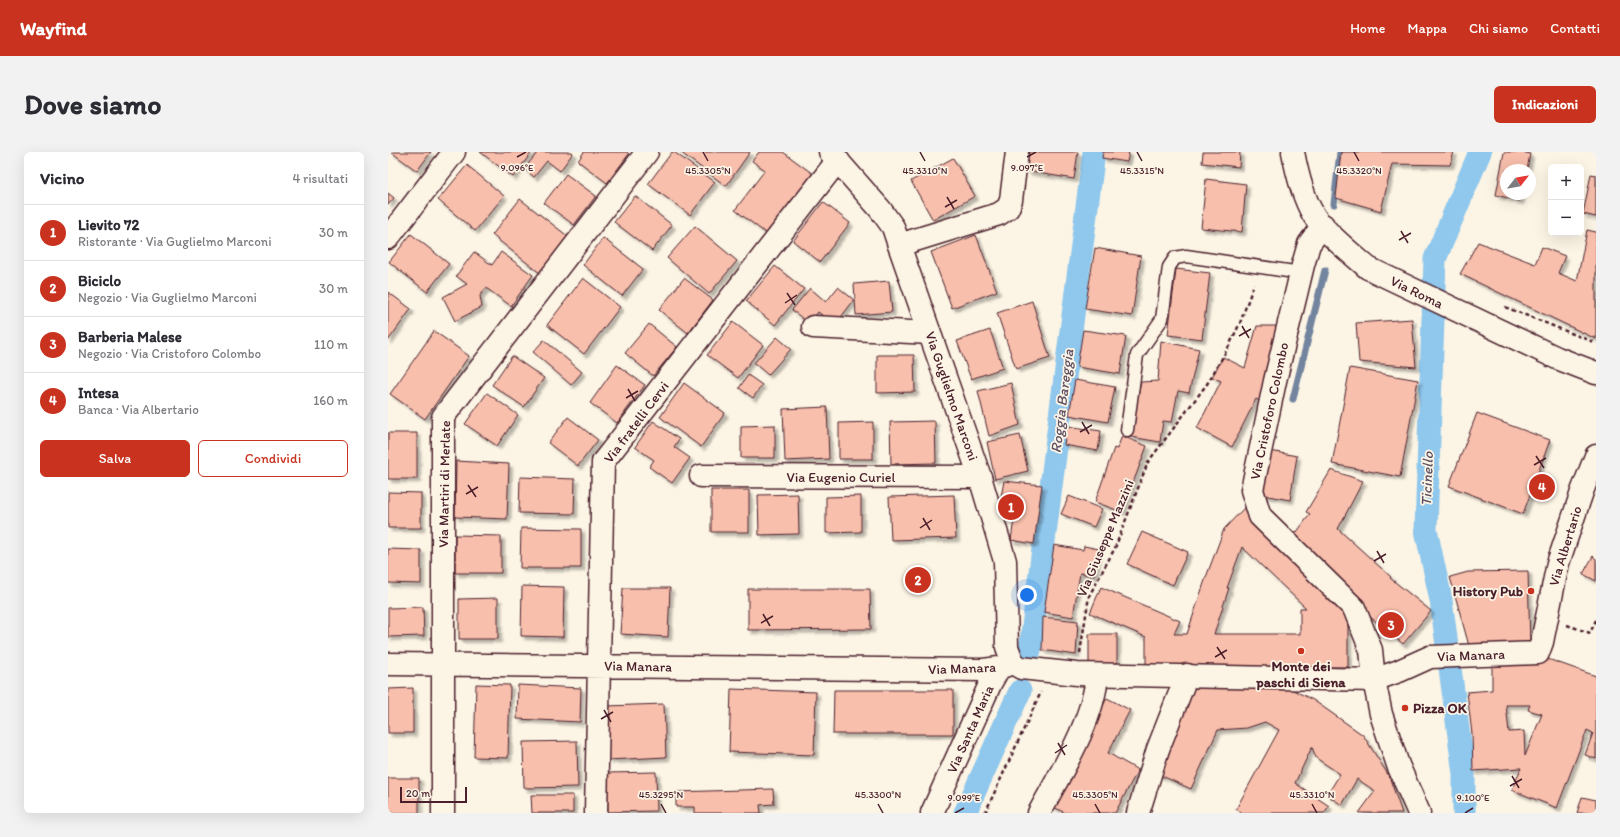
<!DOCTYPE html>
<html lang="it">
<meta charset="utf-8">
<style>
body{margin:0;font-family:Itim,sans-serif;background:#f2f2f3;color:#2b2b33}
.controls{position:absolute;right:12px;top:12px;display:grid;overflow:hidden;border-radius:6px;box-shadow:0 4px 16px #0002}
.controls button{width:36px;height:36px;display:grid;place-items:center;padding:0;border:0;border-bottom:1px solid #e1e1e2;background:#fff;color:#2b2b33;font:20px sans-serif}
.compass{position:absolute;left:1112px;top:12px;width:36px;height:36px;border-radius:50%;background:#fff;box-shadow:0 4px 16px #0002;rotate:59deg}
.scale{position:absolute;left:12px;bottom:10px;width:67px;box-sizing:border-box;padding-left:4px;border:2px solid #4a1f2b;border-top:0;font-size:11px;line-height:14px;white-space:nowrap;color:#4a1f2b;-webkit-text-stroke:3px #fcf5e5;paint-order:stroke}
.you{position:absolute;left:639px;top:443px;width:14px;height:14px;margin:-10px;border:3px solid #fff;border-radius:50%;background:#1a73e8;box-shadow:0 0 0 6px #1a73e833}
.badge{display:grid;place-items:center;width:26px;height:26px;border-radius:50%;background:#c8321e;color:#fff;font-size:13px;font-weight:700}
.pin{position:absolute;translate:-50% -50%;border:2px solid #fff;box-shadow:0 1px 4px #0006}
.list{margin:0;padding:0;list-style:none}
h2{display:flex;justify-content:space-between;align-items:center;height:52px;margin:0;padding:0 16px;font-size:17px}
h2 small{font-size:13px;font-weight:400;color:#7c7c81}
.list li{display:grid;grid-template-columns:26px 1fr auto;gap:12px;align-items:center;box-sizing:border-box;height:56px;padding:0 16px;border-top:1px solid #e1e1e2}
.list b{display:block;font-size:15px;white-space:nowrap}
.list p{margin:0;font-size:13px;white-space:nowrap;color:#7c7c81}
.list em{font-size:13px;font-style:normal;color:#7c7c81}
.actions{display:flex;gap:8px;padding:12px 16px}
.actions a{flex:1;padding:9px 0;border:1px solid #c8321e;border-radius:6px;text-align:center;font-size:14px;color:#c8321e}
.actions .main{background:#c8321e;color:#fff}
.map{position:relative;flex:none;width:1208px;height:661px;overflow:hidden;border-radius:6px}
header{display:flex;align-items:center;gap:24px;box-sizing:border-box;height:56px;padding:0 20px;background:#c8321e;color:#fff}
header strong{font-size:19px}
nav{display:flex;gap:22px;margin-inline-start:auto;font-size:14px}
.intro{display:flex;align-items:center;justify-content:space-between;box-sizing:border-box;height:96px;padding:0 24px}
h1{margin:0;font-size:28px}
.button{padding:10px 18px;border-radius:6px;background:#c8321e;color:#fff;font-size:14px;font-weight:700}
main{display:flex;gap:24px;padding:0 24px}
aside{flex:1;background:#fff;border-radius:6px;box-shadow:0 4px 16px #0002}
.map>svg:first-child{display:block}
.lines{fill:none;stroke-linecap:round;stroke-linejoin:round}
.stream{stroke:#73849f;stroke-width:7}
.canal{stroke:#8fc7ed;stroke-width:23}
.building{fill:#f7bfac;stroke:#4a1f2b;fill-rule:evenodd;filter:url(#shadow)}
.service-casing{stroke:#4a1f2b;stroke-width:15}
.minor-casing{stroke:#4a1f2b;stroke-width:25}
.tertiary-casing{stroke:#4a1f2b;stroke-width:25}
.path{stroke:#4a1f2b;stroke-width:2.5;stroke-dasharray:4 3;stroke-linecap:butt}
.service{stroke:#fcf5e5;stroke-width:12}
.minor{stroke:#fcf5e5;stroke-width:22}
.tertiary{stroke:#fcf5e5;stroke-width:22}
.ticks{fill:none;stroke:#4a1f2b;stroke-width:1.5}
.poi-dot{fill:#c8321e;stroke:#fcf5e5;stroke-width:1.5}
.labels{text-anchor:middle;stroke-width:3.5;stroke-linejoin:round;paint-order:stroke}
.street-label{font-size:14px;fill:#4a1f2b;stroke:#fcf5e5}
.poi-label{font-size:14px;font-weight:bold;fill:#4a1f2b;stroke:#fcf5e5;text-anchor:end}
.water-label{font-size:15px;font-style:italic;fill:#5f5165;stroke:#fcf5e5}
.ticks-label{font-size:10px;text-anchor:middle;fill:#4a1f2b;stroke:#fcf5e5;stroke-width:3.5;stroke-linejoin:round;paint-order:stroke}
</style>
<header>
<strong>Wayfind</strong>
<nav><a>Home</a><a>Mappa</a><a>Chi siamo</a><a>Contatti</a></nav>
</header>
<div class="intro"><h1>Dove siamo</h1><a class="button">Indicazioni</a></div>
<main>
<aside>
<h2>Vicino<small>4 risultati</small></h2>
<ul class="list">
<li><span class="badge">1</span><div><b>Lievito 72</b><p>Ristorante · Via Guglielmo Marconi</p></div><em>30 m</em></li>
<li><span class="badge">2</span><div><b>Biciclo</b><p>Negozio · Via Guglielmo Marconi</p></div><em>30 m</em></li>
<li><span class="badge">3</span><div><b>Barberia Malese</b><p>Negozio · Via Cristoforo Colombo</p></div><em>110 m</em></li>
<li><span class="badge">4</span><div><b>Intesa</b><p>Banca · Via Albertario</p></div><em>160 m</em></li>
</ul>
<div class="actions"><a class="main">Salva</a><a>Condividi</a></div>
</aside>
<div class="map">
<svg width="1208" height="661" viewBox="0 0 1208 661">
<defs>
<filter id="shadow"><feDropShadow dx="3.5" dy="3.5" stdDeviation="1" flood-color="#0004"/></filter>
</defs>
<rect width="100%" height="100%" fill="#fcf5e5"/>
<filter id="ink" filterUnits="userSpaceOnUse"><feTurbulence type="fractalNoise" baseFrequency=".025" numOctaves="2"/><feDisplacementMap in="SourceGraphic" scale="8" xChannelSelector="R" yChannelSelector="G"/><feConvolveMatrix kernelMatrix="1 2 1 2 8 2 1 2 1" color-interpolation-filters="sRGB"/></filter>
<g filter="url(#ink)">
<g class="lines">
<path class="stream" d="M946,52L952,0
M905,247L937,118"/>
<path class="canal" d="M642,498L706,0
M577,661L632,539
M1076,661V622L1053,448L1038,378L1047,107L1092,0"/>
</g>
<path class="building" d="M3,0H43L29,19Z
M92,0H144L125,25Z
M150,0H184L185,1L172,19L159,9L146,25L136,17Z
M196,0H239L241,2L219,31L190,9Z
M284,0H286L327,30L302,63L260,32Z
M292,0H362L338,34Z
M371,0H395L425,22L380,83L347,58L377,18L364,9Z
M641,0H690L686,27L638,19Z
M715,0H741L739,10L714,6Z
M815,0H852L851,15L814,11Z
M953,0H1066L1062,13L1004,12L993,59L948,46Z
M1116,0H1134L1142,2L1139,18H1118V42H1134L1132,49L1108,43Z
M565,6L587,44L545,68L523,29Z
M79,13L116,44L87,79L50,48Z
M178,22L208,44L186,73L156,51Z
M1203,22L1208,23V65L1195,62Z
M818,27L858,32L854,80L813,76Z
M0,41L6,46L0,53Z
M247,44L284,73L264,99L226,70Z
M132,47L182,86L153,122L104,83Z
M435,50L462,71L432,110L405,89Z
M307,74L349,109L321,142L279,106Z
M1199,78L1208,80V187L1072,122L1090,90L1147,112L1154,95L1177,104L1170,121L1189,129Z
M23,82L61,112L39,140L1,110Z
M588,83L609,139L564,156L543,100Z
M215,86L255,117L234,144L195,113Z
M707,96L753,104L744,164L697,157Z
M86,100L104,113L113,100L145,123L123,154L98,136L92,144L94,155L67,169L55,145L79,132L68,124Z
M387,114L416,137L387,173L358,149Z
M788,117L822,121L814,187L780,183Z
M195,126L232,155L196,202L159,173Z
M296,126L325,148L300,181L271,158Z
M501,129L504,160L468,163L466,132Z
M450,135L466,148L447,173L430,160L421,172L404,158L422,136L438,150Z
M0,140L23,157L0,189Z
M644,149L662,206L628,217L609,161Z
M1024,167L1028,215L971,210L968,171Z
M345,170L375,193L350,226L319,203Z
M261,172L289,195L265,224L237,201Z
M869,174H891L876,252L868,247L844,295L809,276L833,229L824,225L835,205L857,216Z
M602,178L615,216L583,227L569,189Z
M695,178L738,184L732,222L689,215Z
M46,179L81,204L37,267L2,242Z
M389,185L403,197L380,223L366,211Z
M156,188L194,220L183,233L145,200Z
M773,189L811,197L801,241L790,239L784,270L775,269L772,290L743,285L748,264L746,263L753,230L770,229Z
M489,203H526L527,240L489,241Z
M124,204L156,226L136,255L104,233Z
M229,213L257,233L229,271L202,251Z
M962,216L1030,228L1012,325L944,312Z
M360,223L374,233L365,246L351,236Z
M687,228L727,235L720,270L681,263Z
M296,231L337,261L313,295L272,265Z
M623,231L632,273L601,284L590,239Z
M99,241L130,263L109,294L77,272Z
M439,255L441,307L397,309L395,257Z
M1089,261L1162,288L1135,362L1061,334Z
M180,265L210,288L190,314L160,291Z
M265,269L291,287L286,295L302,306L284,331L261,315L266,308L247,295Z
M547,269L548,311L503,312L502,270Z
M485,270V307H451V271Z
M387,273V306H353V274Z
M679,274L713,279L710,299L676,293Z
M0,281H29V327H0Z
M632,283L640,319L607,327L599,290Z
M734,284L759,294L734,360L707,350L726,296L729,297Z
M882,299L909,304L902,348L875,343Z
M68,309L121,312L119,367L67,365Z
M943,318L975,329L950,377L1003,425L1002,426L1043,459L1015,492L975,459L903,388L922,362L918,360Z
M132,325L187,327L186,362L131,361Z
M616,329L654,333L646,392L623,388L628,353L612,350Z
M323,338H361V380H323Z
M0,340L33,341V376H0Z
M410,342L411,382L371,383L370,343Z
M566,343L568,386L503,388L501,345Z
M473,344V380L438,381V345Z
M681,344L714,357L706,375L673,362Z
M856,356L960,455V515L758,516V485L702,461L713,435L792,469L786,482H799L817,428L836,377ZM854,395L918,456H912V482H826L841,436H839Z
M133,376L193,377V416H132Z
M754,380L800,400L785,433L739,412Z
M67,383L113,384V421H67Z
M666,393L695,398L696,394L711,397L706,424L692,421L685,465L656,460Z
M0,397L33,398V432L0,431Z
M1205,404L1208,407V429L1195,422Z
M1140,419L1142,493L1081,494L1062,425L1080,420Z
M134,434L176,435L175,485L133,484Z
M235,436H282L280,485L232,482Z
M360,437H482L483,477L360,478Z
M110,446V487H71V447Z
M35,455L36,484L0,485V456Z
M655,465L690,469L688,503L654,498Z
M701,482H729V514L701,513Z
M1104,505L1157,506L1208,524V607L1197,603L1205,581L1199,578L1169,656L1124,638L1133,616L1085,619L1084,582L1079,540L1104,538ZM1118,553H1142L1140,558L1154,562L1137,604L1136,579L1121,580Z
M801,531L901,536L925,548L975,583L1001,624L1014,661H971L987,639L969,627L954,653L939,643L952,622L928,606L924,595L907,631L941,654L936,661H855L848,657L891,578L877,570L859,576L830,578L803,637L765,620Z
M88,532L122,533L120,606L86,605Z
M130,533L193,536L192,570L129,567Z
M25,536V581H0V537Z
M343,537L428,540L426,603L341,600Z
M446,538H565V582H445Z
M719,546L742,558L720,601L750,618L727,661H677L664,654Z
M276,552L278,605L220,608L218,554Z
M189,589L190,635L136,636L135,590Z
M268,620L269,659L220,660L219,621Z
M0,626H31V661H0Z
M385,637L386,652L372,653L373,661H307V655H288V640Z
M143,643H185V661H144Z
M1194,645L1208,648V661H1189Z"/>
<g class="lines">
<defs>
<path id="service" d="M739,278L749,203L774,167L781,115L787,106L798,104L913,121"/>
<path id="minor" d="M0,86L66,0
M511,93L611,62L620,56L623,48L629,0
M425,175L542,181
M313,324L592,325
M0,512L595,518L611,516L625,511
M986,528L993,562L1010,613L1031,661
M55,661V265L259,0
M208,661L215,310L450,8
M544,661L603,530L611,516
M651,661C672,622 706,568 709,523
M750,661L770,597L799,523"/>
<path id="tertiary" d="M442,0L492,57L505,75L511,93L592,325L617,409L619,495L625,511L633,516L689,522L986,528L1011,519L1042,505L1150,501L1154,490L1170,411L1195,337L1208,304
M905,0C909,21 914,43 925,62C935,79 964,102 980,116L1169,206L1208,221
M935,73L921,92L915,113L887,229L864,338L872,364L966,456L983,498L986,528"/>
</defs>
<use href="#service" class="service-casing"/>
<use href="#minor" class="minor-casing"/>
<use href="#tertiary" class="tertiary-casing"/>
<path class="path" d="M1117,155L1208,191
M1179,473L1202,481L1208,468
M692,501L701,444L727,396L760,310L819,232L840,196L852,171L866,132
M597,661L653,540"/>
<use href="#service" class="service"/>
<use href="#minor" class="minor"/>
<use href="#tertiary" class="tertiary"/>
</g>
</g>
<path class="ticks" d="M315,0L320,9M532,0L537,9M749,0L754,9M966,0L971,9M129,5L138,0M639,5L648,0M559,45L566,57M557,55L569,48M1013,79L1020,91M1011,88L1023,81M399,141L407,153M397,151L409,143M854,174L861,186M851,184L863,177M240,237L247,249M238,246L250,239M694,270L701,282M692,280L704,273M1148,304L1156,316M1146,313L1158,306M80,333L88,345M78,342L90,335M535,366L542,378M532,376L544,368M989,399L996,411M986,409L998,402M375,462L382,474M373,471L385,464M829,495L837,507M827,505L839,498M216,558L223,570M213,567L225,560M670,591L677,603M667,601L679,593M1124,624L1131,636M1122,634L1134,627M273,652L278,661M490,652L495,661M707,652L712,661M924,652L929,661M567,661L576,656M1077,661L1085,656"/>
<g class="poi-dot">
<circle cx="1143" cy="439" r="4"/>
<circle cx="913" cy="499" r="4"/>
<circle cx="1017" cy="556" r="4"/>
</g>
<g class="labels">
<g class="street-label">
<text transform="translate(1029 140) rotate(26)" y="5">Via Roma</text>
<text transform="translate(564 244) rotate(71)" y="5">Via Guglielmo Marconi</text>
<text transform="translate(881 259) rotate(-78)" y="5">Via Cristoforo Colombo</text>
<text transform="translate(248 270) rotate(-53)" y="5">Via fratelli Cervi</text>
<text x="453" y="330">Via Eugenio Curiel</text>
<text transform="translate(56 332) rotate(-89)" y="5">Via Martiri di Merlate</text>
<text transform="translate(717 386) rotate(-67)" y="5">Via Giuseppe Mazzini</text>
<text transform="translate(1177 394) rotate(-73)" y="5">Via Albertario</text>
<text transform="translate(1083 503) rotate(-2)" y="5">Via Manara</text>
<text transform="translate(250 514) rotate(1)" y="5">Via Manara</text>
<text transform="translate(574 516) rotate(-2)" y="5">Via Manara</text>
<text transform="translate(582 577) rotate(-66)" y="5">Via Santa Maria</text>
</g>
<g class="poi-label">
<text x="1135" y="444">History Pub</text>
<text x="913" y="519" text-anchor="middle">Monte dei<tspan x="913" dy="16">paschi di Siena</tspan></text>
<text x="1025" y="561" text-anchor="start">Pizza OK</text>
</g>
<g class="water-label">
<text transform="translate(674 249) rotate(-83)" y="5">Roggia Bareggia</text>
<text transform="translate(1039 327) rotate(-88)" y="5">Ticinello</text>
</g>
</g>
<g class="ticks-label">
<text x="639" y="19">9.097°E</text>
<text x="129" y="19">9.096°E</text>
<text x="537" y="22">45.3310°N</text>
<text x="754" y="22">45.3315°N</text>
<text x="320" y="22">45.3305°N</text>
<text x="971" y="22">45.3320°N</text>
<text x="273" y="646">45.3295°N</text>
<text x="490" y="646">45.3300°N</text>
<text x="707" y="646">45.3305°N</text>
<text x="924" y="646">45.3310°N</text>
<text x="576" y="649">9.099°E</text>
<text x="1085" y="649">9.100°E</text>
</g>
</svg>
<div class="controls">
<button>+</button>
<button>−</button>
</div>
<svg class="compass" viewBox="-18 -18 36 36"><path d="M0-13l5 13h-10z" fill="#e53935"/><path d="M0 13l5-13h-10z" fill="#7c7c81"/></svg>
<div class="scale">20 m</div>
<div class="you"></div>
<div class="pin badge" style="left:623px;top:355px">1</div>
<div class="pin badge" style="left:530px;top:428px">2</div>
<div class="pin badge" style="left:1003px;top:473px">3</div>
<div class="pin badge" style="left:1154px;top:335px">4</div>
</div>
</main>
